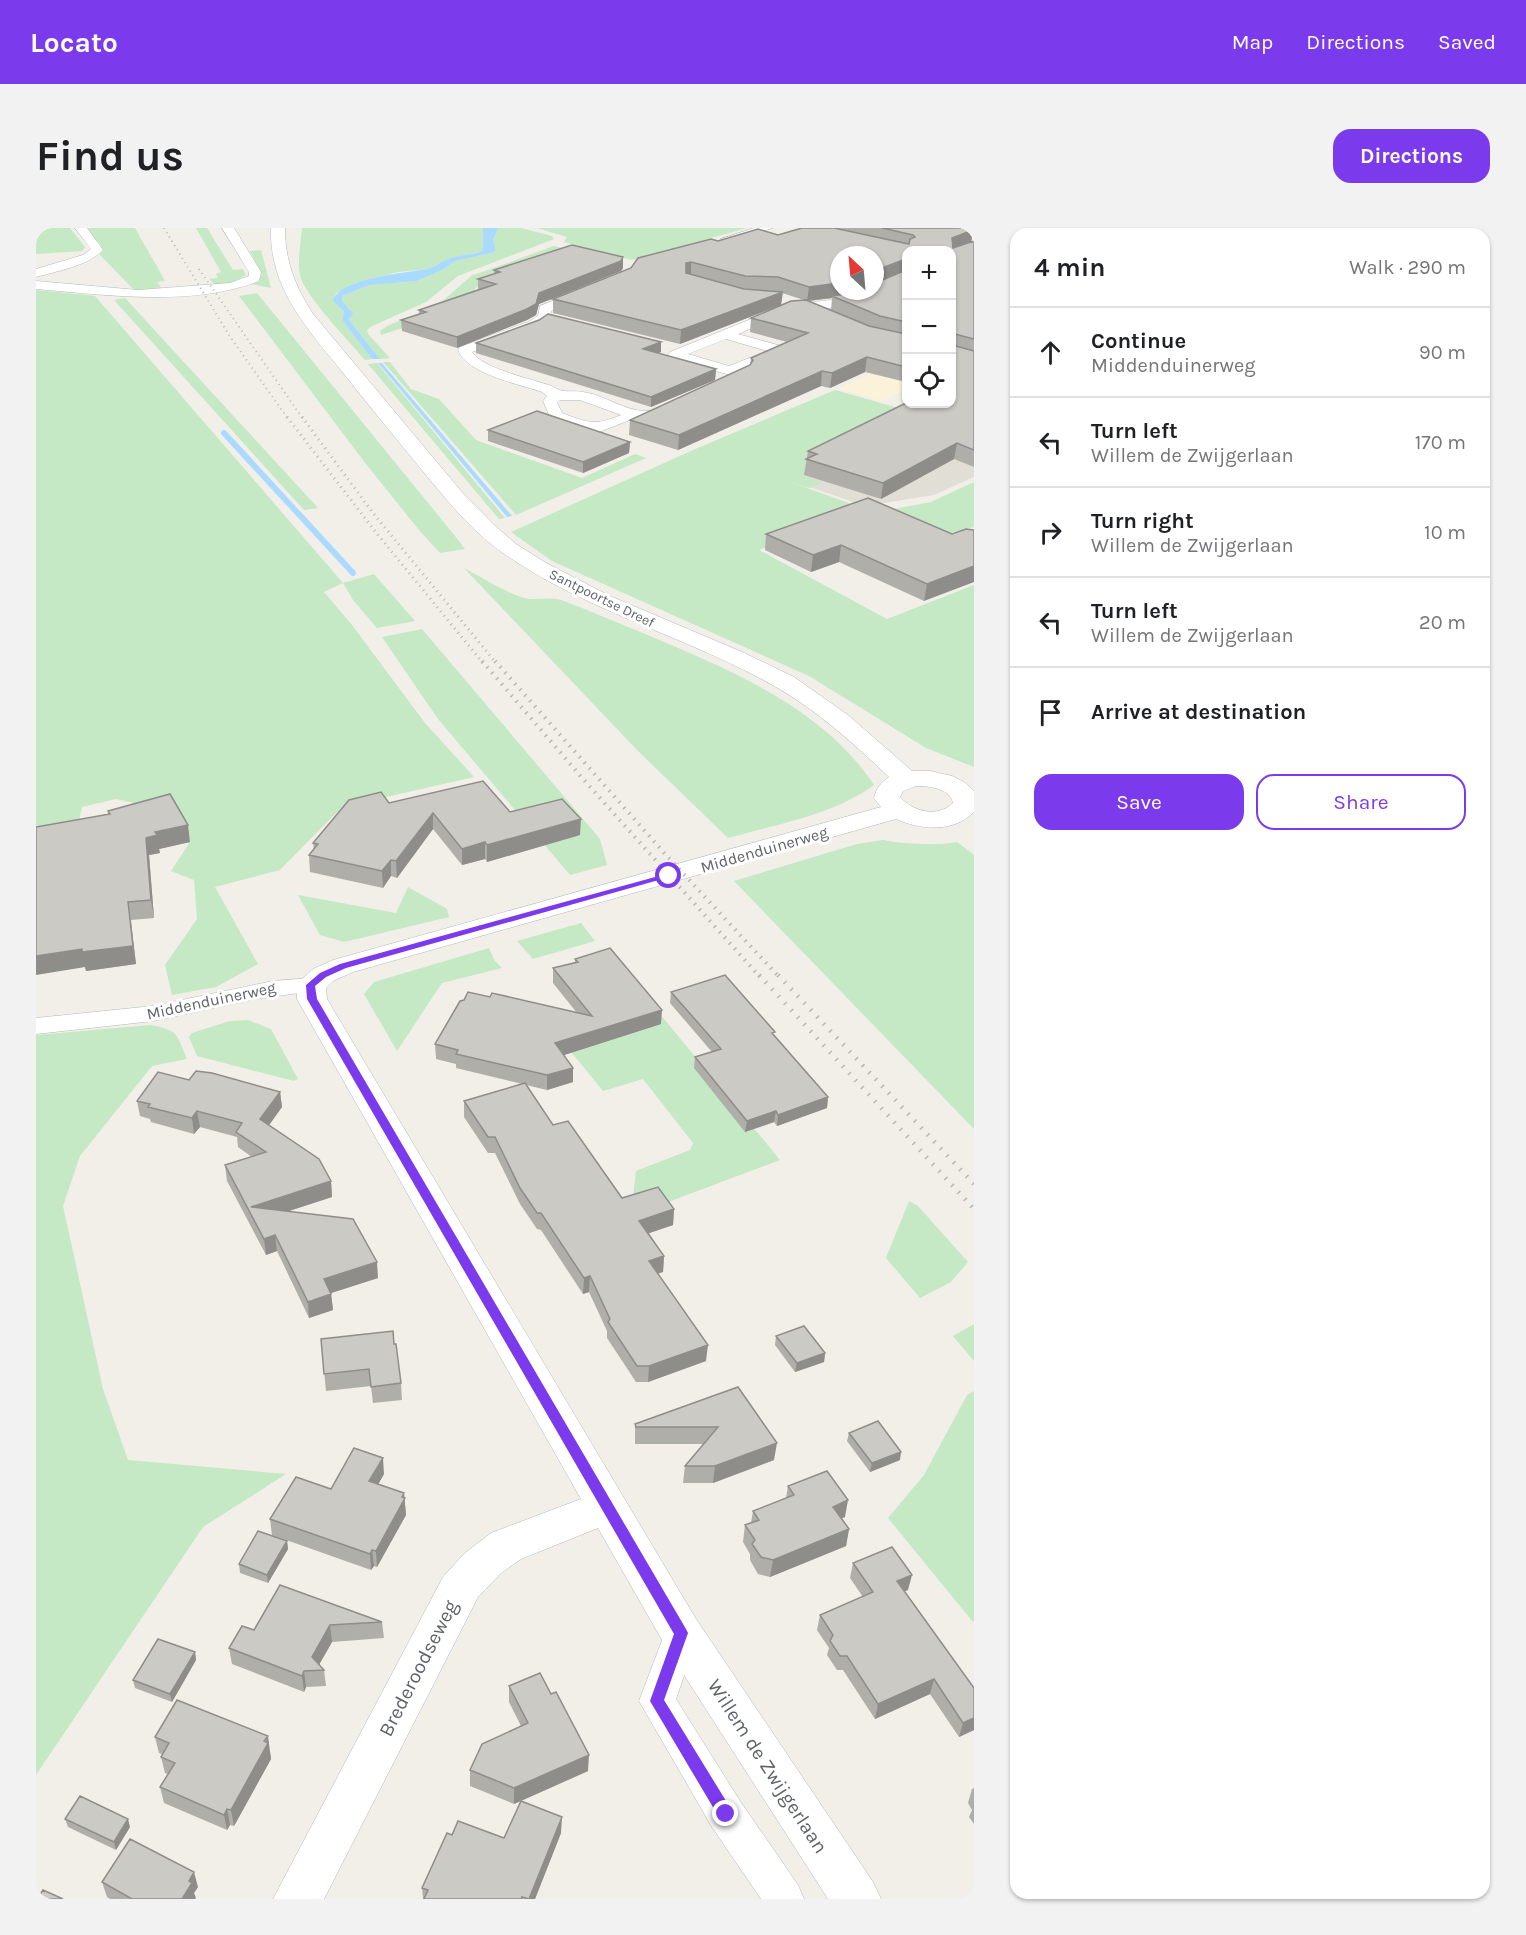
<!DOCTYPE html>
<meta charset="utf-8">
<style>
body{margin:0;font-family:Karla,sans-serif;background:#f2f2f2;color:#202124}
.controls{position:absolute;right:18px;top:18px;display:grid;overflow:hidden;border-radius:12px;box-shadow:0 2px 4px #0004}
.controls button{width:54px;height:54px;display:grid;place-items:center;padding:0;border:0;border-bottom:2px solid #e0e0e0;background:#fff;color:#202124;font:30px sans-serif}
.compass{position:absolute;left:794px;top:18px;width:54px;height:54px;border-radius:50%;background:#fff;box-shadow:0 2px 4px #0004;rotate:334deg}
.stop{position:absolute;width:18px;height:18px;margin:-14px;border:4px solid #7c3aed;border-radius:50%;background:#fff}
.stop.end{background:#7c3aed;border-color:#fff;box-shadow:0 2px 6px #0008}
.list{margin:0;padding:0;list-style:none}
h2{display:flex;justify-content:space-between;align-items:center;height:78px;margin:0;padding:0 24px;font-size:26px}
h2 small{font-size:20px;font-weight:400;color:#757577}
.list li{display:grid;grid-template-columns:39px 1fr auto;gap:18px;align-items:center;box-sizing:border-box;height:90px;padding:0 24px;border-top:2px solid #e0e0e0}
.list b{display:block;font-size:22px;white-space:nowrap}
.list p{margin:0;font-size:20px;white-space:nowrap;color:#757577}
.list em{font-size:20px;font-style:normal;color:#757577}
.actions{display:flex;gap:12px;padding:18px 24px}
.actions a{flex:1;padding:14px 0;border:2px solid #7c3aed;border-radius:18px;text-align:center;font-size:21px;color:#7c3aed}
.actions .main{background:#7c3aed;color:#fff}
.icon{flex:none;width:33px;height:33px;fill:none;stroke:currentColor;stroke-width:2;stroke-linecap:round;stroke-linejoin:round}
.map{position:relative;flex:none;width:938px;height:1671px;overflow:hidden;border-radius:18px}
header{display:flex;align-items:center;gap:36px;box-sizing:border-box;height:84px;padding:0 30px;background:#7c3aed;color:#fff}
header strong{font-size:28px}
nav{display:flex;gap:33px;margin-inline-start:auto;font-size:21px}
.intro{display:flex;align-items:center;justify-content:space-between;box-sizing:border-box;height:144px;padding:0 36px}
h1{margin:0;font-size:42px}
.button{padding:15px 27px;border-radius:18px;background:#7c3aed;color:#fff;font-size:21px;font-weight:700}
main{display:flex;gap:36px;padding:0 36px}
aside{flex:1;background:#fff;border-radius:18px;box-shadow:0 2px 4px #0004}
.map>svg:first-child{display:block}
.education{fill:#e1ded6}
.green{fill:#c5e8c5}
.sand{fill:#fbf3d9}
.water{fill:#aadaff}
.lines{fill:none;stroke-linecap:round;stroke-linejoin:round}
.stream{stroke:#aadaff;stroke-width:6}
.minor-casing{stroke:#b5b8bc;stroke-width:1}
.tertiary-casing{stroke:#b5b8bc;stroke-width:1}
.minor{fill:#fff;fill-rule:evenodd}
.tertiary{fill:#fff;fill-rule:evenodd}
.rail-far3{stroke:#b6b7b8;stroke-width:2;stroke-dasharray:1 4;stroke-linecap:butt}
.rail-far2{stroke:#b6b7b8;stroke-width:3;stroke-dasharray:1 4.5;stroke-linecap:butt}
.rail-far1{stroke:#b6b7b8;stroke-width:4;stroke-dasharray:1.5 6;stroke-linecap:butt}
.rail{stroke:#b6b7b8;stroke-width:4.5;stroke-dasharray:1.5 8;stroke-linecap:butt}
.wall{fill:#afaea9;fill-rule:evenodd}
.shaded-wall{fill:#8f8d8a}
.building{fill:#cccac5;stroke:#8f8d8a;stroke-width:1.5}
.route{fill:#7c3aed}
.labels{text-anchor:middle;stroke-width:6;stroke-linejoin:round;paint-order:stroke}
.far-street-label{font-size:14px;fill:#5f6368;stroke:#fff}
.street-label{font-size:16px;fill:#5f6368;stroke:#fff}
.near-street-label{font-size:20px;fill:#5f6368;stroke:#fff}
</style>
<header>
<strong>Locato</strong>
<nav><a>Map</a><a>Directions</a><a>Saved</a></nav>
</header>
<div class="intro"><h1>Find us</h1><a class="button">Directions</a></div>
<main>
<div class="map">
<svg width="938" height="1671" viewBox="0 0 938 1671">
<rect width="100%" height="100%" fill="#f1efe8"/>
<path class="education" d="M883,182L938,197V249L898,267L829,278L741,248Z"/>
<path class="green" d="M0,0H34L49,19L46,23L0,26Z
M49,0H99L129,53L121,54L126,61L98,62L63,26L66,24L65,17Z
M153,0H171L197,42L207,41L210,47L195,55L180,58L173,51L182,50L180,46L185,44L160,0Z
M266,0H447L449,3L447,21L444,24L412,31L392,41L362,44L319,55L299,66L308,83L306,92L336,131L329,132C314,114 268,67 264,47C261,31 265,15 266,0Z
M462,0H485L516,8L518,11L422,48L390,74L336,98L331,102L332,106L354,130L344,131L313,92L315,89L314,81L305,73L306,68L334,57L381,53L408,41L419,33L456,25L460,22L457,12Z
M501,0H711L596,32L528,14L531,9Z
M518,18L588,35L580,40L508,37L439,60L440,63L401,89L345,107L344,103L351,98L402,77L435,48Z
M225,22L235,60L215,56L226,47L214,23Z
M0,62L59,68L307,355L338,346L379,393L341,400L317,372L307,355L288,364L316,397L389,495L438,549L306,579L244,642L179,659L222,736L180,759L136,767L129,737L161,691L158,652L135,643L154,614L133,583L80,571L46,579L36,626L0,621Z
M221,65L419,308L429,321L404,325L383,302L330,236L203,68Z
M89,70L282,280H283L268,282L78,72Z
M347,134H354L375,161L403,171L440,212L546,250L599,226L610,230L480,287Z
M341,135L469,290L463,291L332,136Z
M799,162L876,184L768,238L777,242L767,248L786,254L773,260L754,254L830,281L723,322L851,391L938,357V539L890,520L773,448L516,333L475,304L657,222Z
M938,254V299L901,308L842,284L895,274Z
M428,340C447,350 465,362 485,369C498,374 513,368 525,372C555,383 584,396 614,408C695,442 788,481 838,557C797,587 741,596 692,610L601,522Z
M386,401L564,611L571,637L534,647L402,491L346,409Z
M847,612C867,616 902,618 921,614L938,627V901L698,653L821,616Z
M372,659L411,681L413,689L308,714L284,707L262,667L360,685Z
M545,695L559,713L497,731L481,713Z
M453,720L459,733L466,740L406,755L361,823L328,766L338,754Z
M624,786L744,932L595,988L600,943L654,922L657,915L607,851L567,863L527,814Z
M212,792L235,801L262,851L258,853L161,828L153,809L156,805L194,793Z
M115,797C144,803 140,806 151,831L116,838L44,928L27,978L67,1161L92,1232L250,1246L167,1299L0,1547V807Z
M873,973L882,978L932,1034L915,1054L884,1070L850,1030Z
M938,1096V1133L917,1108Z
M938,1163V1393L937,1394L852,1290L888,1247L931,1167Z"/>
<path class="sand" d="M835,145L870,155V162L846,173L802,161Z"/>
<path class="water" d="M447,0H462L457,12L460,22L456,25L419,33L408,41L381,53L334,57L306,68V73L317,85L313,92L344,131H336L306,92L308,83L297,73C303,50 369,45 391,41C399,39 404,34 412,31C422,27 434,27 444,24L447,21Z
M342,135H346L476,288L471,289Z"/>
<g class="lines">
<path class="stream" d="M188,205L317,345"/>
<defs>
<path id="minor" d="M39,0H51L67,22C52,38 21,43 0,49V41L47,27L55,21Z
M186,0H198L225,44L223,53C156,79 70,67 0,61V53L102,62L194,55L213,48V44Z
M718,0H737L691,14L685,11Z
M549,60L553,61L555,64L553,67L515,83L514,92L502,100L436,124C445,140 498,152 516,158C526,166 535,162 547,164C569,167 588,183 610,183C621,183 629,172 641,175L643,178L641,181L619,191L599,190L563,204L544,202L515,191L507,173L511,168L506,164C483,156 431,146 422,122L424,119L492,94L502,88L504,78ZM524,172H544L585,187C559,198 552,195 526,185L521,174Z
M839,61L840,63L838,66L804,79L753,85L702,106L749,119L751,122L694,147L634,130L632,127L634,124L747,78L802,71L823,63ZM690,111L731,123L693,138L652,126Z
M275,750L284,752L287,757L284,762L220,771L117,793L0,806V790L117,778L237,753Z
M645,1389L657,1394L663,1405L640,1471L704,1573L762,1657L768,1671H725L676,1599L603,1473L633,1394Z"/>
<path id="tertiary" d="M235,0H249C249,33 259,58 277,86L425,263L457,296L480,316L510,335L574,368L706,424L758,449L812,487L876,543H894L916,548L928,554L938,563V584C917,605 885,602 860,591L317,744L297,753L290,760L291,771L660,1391L837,1654L845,1671H792L630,1419L562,1300L485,1331L465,1345L442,1369L288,1671H237L407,1349L429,1325L455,1305L545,1271L261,771L260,757L277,741L297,732L845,579L838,570C840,561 845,554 853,549C818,516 782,483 740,459C651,408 551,384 467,325C435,303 410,271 385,241C359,209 333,178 308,146C272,101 233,61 235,0ZM880,558C893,558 914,560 917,575C902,590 877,584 864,569L867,563Z"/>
</defs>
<use href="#minor" class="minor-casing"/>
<use href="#tertiary" class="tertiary-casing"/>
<use href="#minor" class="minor"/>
<use href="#tertiary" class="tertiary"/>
<path class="rail-far3" d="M128,0L193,107L252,191
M163,41L267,191"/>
<path class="rail-far2" d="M251,189L342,307L447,435
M266,189L337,285L460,435"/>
<path class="rail-far1" d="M446,433L547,551L724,749
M459,433L630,627L743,749"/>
<path class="rail" d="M723,747L938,981
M742,747L938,956"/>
</g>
<path class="wall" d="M800,0H938V5L937,4L935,14L938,13V239L918,231L845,271L768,247L772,223L915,176V22H870V154L829,144L794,160L785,158L642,222L593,207L594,192L714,138L715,130L751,114L714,104L715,90L768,72L746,65L745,77L644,116L517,85V71L682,13ZM839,27V63L806,67L817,63H803ZM796,70L795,82L772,73Z
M587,29V40L585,43L503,76L500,87L491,92L421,120L366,103L365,92L383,86V82L443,61H442V51L458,46V42Z
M440,115L625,124L622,125L680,141L679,152L615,179L440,125Z
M452,202L594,214L593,225L547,245L452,213Z
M730,306H916L888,373L803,334L775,344L729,322Z
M353,575L474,584L544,607L451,634L449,631L426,637L397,601L361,650L355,648L347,660L274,644L273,627L278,622L277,615Z
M72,583L154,614L123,621L124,625L113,627L118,690L95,692L100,736L50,743L49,739L73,587Z
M539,731L625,796L528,827L537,840V854L511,862L490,857L517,897L586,970L638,981L637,997L613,1005L628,1028L627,1044L622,1045L670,1133L612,1154H600L571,1110V1103L553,1064L547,1066L505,1002L501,1001L484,976L459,925H452L428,889V873L486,856L420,840V836L400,831L399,816L454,769L541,785L517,755V740L539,734Z
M635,764L739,809L792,869L791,880L741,898L738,894L709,904L658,840L659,829L676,824L634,775Z
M153,852L244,864L246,879L233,897L295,953L296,969L253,983L342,1050L295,1065L297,1082L273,1090L241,1023L230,1027L191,953L189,937L216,929L202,919L201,909L164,899L158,906L115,894L114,891L104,888L101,873Z
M740,1108L789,1125L788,1134L759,1144L739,1117Z
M285,1111L358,1116L365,1155L366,1172L337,1175L335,1158L290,1163Z
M702,1159L738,1232L677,1255H647L649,1238L668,1216H599V1196Z
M813,1205L864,1232L834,1244L811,1213Z
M348,1246L342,1256L368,1265L370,1287L341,1339L338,1338L335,1342L236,1307L234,1291L295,1261Z
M752,1258L809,1289L806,1290L813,1301L810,1318L734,1349L722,1346L714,1332V1326L707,1314L709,1297L715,1295L717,1283L750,1270Z
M251,1313L252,1321L232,1355L204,1345L203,1336Z
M817,1335L872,1362L868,1363L938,1460V1502L923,1509L894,1466L839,1491L807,1442H801L791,1427L793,1420L781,1402L784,1387L827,1369L814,1350Z
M346,1394L348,1410L296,1414L283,1437L288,1442L290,1458L270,1459L268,1464L196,1436L193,1420L218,1402Z
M159,1424L160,1432L136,1474L99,1460L97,1452Z
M473,1458L515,1466L552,1543L478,1576L434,1558V1542L485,1498L473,1474Z
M119,1509L234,1524L235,1531L198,1598L194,1597L191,1602L128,1575L124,1559L132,1546L129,1545L125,1529L126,1526L123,1525Z
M938,1560V1596L933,1589L936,1582L932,1575L936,1561Z
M29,1591L94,1599L80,1622L32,1599Z
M525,1605L499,1671H387L386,1660L416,1607L468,1610Z
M66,1654L162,1659L158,1665L159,1671H74L71,1669Z"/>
<path class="shaded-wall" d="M937,2L935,15L914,22L916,10Z
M587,29V40L585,43L503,76L500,87L491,92L421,120V109L503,65Z
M870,31V43L839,55L840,42Z
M655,34V47L649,48L650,35Z
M803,55V63H817L801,69L796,68V70L771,73L773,59Z
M747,64L745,77L644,116L645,102Z
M919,106L917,120L916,108Z
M625,114V124L607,131V121Z
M831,129L829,144L794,160L796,145Z
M680,141L679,152L615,179V169Z
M786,143L785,158L642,222L643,207Z
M594,214L593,225L547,245V234Z
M921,215L918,231L845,271L847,255Z
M805,317L803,334L775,344L777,327Z
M938,338V354L888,373L891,356Z
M397,585V601L361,650L360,633Z
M545,591L544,607L451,634V617Z
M152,597L154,614L123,621L124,625L113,627L118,690L115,672L110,610L119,604Z
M449,614V631L426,637V621Z
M355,632V648L347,660L346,643Z
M92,674L100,736L50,743L49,739L0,747V728L46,721Z
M626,782L625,796L519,830V815Z
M537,840V854L511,862V847Z
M244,864L246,879L226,907L224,891Z
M792,869L791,880L741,898L742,887Z
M161,883L164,899L158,906L156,890Z
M740,883L738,894L709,904L711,893Z
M295,953L296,969L219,994L215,979Z
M638,981L637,997L602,1009L603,993Z
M239,1007L241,1023L230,1027L228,1011Z
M628,1028L627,1044L611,1049L613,1033Z
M341,1034L342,1050L289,1067L288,1051Z
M554,1048L553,1064L547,1066L548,1050Z
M295,1066L297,1082L273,1090L272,1074Z
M672,1117L670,1133L612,1154L613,1138Z
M789,1125L788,1134L759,1144L761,1135Z
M741,1215L738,1232L677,1255L679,1238Z
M865,1224L864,1232L834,1244L836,1235Z
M347,1230L348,1246L335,1269L333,1253Z
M368,1265L370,1287L341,1339L340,1323Z
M812,1272L809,1289L794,1295L797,1279Z
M813,1301L810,1318L734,1349L737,1332Z
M251,1313L252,1321L232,1355L231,1347Z
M336,1322L338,1338L335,1342L334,1326Z
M876,1347L872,1362L857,1368L861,1353Z
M294,1397L296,1414L280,1442L276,1429Z
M159,1424L160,1432L136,1474L134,1466Z
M268,1443L270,1459L268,1464L266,1448Z
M898,1451L894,1466L839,1491L842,1476Z
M938,1490V1502L923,1509L927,1495Z
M232,1508L235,1531L198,1598L195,1582Z
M553,1527L552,1543L478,1576V1560Z
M191,1581L194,1597L191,1602L188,1587Z
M526,1589L525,1605L499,1671H493Z
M92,1591L94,1599L80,1622L78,1614Z
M158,1644L162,1659L158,1665L160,1670L159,1671H146L153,1653Z"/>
<path class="building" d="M766,0H798L873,16L874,11L879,9L877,7L846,0H930L937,2L916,10L917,20L938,13V111L919,106L916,108V117L938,123V222L921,215L847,255L770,231L781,226L772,223L870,175V176H915V152L919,151L915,150V22H870V31L840,42L839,45V27H803V55L773,59L742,49L709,48L655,34L650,35V45L708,61L747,64L645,102L517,71L595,40L602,30L675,11L682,13L722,1L742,7Z
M536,17L587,29L585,33L503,65L500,76L491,81L421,109L365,92L390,84L383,82L460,56L442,51L464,44L458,42Z
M870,42V94L844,88L796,68L810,66L819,63H839V55Z
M770,72L833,98L870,106V139L831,129L796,145L786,143L643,207L594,192L714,137L717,132L715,130L772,105L715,90L755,73Z
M512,86L625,114L607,121L680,141L615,169L440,115L503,92Z
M501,183L594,214L547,234L452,202Z
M832,270L916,306L930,301L938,302V338L891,356L805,317L777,327L730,306Z
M447,553L474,584L526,571L545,591L451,617L449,614L426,621L397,585L360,633L355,632L346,643L273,627L282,616L277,615L313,572L345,564L353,575Z
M134,566L152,597L119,604L121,607L110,610L115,672L92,674L97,718L46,724V721L0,728V599L74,586L72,583Z
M574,720L626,782L519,815L537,840L511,847L420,826L422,822L399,816L424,773L428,772L432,764L454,769L456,765L556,788L517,740L542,734L539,731Z
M689,747L739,804L736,805L792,869L742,887L740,883L711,893L659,829L685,821L635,764Z
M160,843L176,845L244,864L224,891L283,931L295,953L215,979L317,991L341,1034L288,1051L295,1066L272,1074L239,1007L228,1011L189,937L230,924L200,904L206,895L161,883L156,890L112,879L114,876L101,873L122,844L153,852Z
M489,855L517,897L532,893L586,970L622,959L638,981L603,993L628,1028L613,1033L672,1117L613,1138H601L572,1094L574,1091L554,1048L548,1050L505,985H501L484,960L459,909H452L428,873Z
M768,1098L789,1125L761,1135L740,1108Z
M357,1103L358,1116H360L365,1155L335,1159L333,1141L288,1146L285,1111Z
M702,1159L741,1215L679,1238H649L682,1199H600L599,1196Z
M842,1193L865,1224L836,1235L813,1205Z
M318,1220L347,1230L333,1253L368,1265L366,1269L369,1270L340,1323L336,1322L334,1326L234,1291L260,1249L295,1261Z
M791,1243L812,1272L797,1279L813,1301L737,1332L725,1329L716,1316L719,1312L709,1297L723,1292L717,1283L758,1267L752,1258Z
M222,1303L251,1313L231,1347L203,1336Z
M856,1319L876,1347L861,1353L938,1460V1490L927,1495L898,1451L842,1476L811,1428H804L794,1413L797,1407L784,1387L837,1364L817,1335Z
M244,1357L346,1394L294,1397L276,1429L288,1442L268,1443L266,1448L193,1420L206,1398L218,1402Z
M122,1411L159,1424L134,1466L97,1452Z
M504,1445L515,1466L520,1464L553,1527L478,1560L434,1542L446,1516L492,1495L473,1458Z
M141,1472L232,1508L228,1513L232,1515L195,1582L191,1581L188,1587L124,1559L139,1535L125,1529L133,1515L119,1509Z
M44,1568L92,1591L78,1614L29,1591Z
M485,1573L526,1589L493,1671L486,1669L485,1671H388L392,1662L386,1660L411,1605L416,1607L422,1593L468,1610Z
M94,1611L158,1644L153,1653L156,1655L146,1671H96L66,1654Z
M7,1662L27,1671H1Z"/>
<path class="route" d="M630,646L637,648L310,740L290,749L279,758L281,771L650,1401L652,1405L628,1472L695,1581L697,1586L695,1591L690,1593L684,1591L614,1473L638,1406L271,771L270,757L284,745L304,736Z"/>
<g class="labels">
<g class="far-street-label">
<text transform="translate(566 370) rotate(26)" y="5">Santpoortse Dreef</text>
</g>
<g class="street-label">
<text transform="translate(728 621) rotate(-16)" y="6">Middenduinerweg</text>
<text transform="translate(175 772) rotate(-12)" y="6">Middenduinerweg</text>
</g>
<g class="near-street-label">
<text transform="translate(382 1440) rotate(-63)" y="7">Brederoodseweg</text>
<text transform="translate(732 1538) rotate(57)" y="7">Willem de Zwijgerlaan</text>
</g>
</g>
</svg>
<div class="controls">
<button>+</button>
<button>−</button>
<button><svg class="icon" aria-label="locate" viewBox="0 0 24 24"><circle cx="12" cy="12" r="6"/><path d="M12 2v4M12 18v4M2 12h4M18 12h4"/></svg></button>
</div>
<svg class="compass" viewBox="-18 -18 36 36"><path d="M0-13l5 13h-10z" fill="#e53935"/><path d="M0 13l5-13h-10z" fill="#757577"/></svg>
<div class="stop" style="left:633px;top:648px"></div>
<div class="stop end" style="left:690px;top:1586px"></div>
</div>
<aside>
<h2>4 min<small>Walk · 290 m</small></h2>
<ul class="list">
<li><svg class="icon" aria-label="ahead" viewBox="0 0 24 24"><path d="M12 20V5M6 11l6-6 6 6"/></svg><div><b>Continue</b><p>Middenduinerweg</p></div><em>90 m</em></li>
<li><svg class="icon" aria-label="left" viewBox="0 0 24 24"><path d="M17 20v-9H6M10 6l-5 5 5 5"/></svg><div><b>Turn left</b><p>Willem de Zwijgerlaan</p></div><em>170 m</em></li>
<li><svg class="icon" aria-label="right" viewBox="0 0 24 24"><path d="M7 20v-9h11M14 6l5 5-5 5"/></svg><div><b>Turn right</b><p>Willem de Zwijgerlaan</p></div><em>10 m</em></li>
<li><svg class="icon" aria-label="left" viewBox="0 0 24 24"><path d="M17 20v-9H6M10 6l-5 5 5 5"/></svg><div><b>Turn left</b><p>Willem de Zwijgerlaan</p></div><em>20 m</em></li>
<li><svg class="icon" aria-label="arrive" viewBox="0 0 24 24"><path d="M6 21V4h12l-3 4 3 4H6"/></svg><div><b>Arrive at destination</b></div></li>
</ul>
<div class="actions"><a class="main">Save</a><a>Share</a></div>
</aside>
</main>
